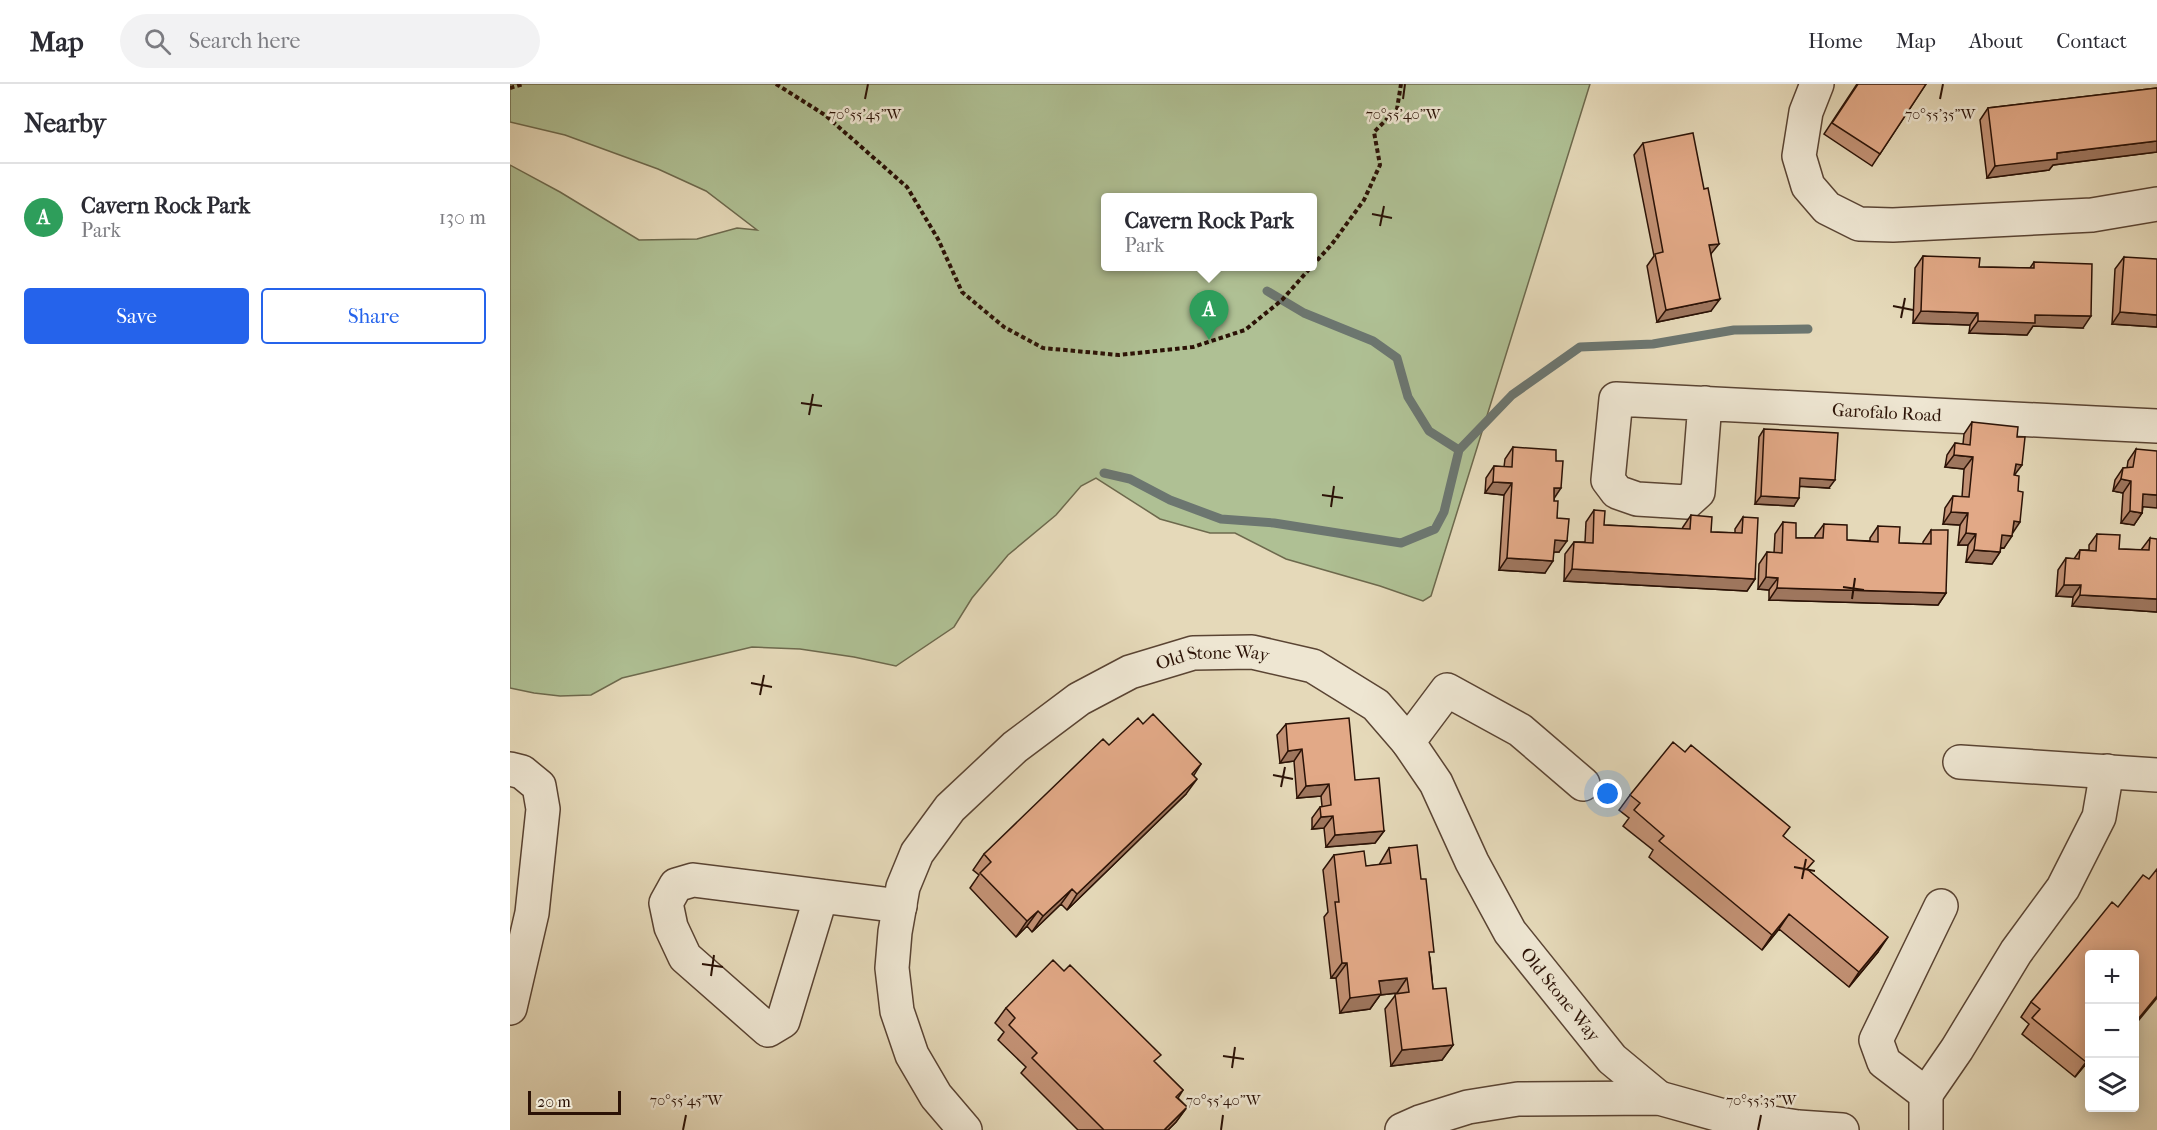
<!DOCTYPE html>
<meta charset="utf-8">
<style>
body{margin:0;font-family:"IM FELL French Canon",serif;background:#f2f2f3;color:#2b2b33}
.controls{position:absolute;right:18px;bottom:18px;display:grid;overflow:hidden;border-radius:6px;box-shadow:0 3px 15px #0003}
.controls button{width:54px;height:54px;display:grid;place-items:center;padding:0;border:0;border-bottom:2px solid #e1e1e2;background:#fff;color:#2b2b33;font:30px sans-serif}
.scale{position:absolute;left:18px;bottom:15px;width:93px;box-sizing:border-box;padding-left:6px;border:3px solid #2b1206;border-top:0;font-size:16px;line-height:21px;white-space:nowrap;color:#2b1206;-webkit-text-stroke:4px #eee6d2;paint-order:stroke}
.you{position:absolute;left:1098px;top:710px;width:21px;height:21px;margin:-15px;border:4px solid #fff;border-radius:50%;background:#1a73e8;box-shadow:0 0 0 9px #1a73e833}
.badge{display:grid;place-items:center;width:39px;height:39px;border-radius:50%;background:#2563eb;color:#fff;font-size:20px;font-weight:700}
.pin{position:absolute;translate:-50% -50px;filter:drop-shadow(0 2px 3px #0008)}
.pin::after{content:'';position:absolute;top:32px;width:21px;height:18px;background:inherit;clip-path:polygon(0 0,100% 0,50% 100%)}
.popup{position:absolute;left:591px;top:109px;width:216px;height:78px;box-sizing:border-box;display:grid;place-content:center;border-radius:6px;background:#fff;filter:drop-shadow(0 2px 4px #0005);font-size:20px;white-space:nowrap;color:#7c7c81}
.popup b{font-size:22px;color:#2b2b33}
.popup::after{content:'';position:absolute;left:50%;top:100%;margin-left:-12px;border:12px solid transparent;border-top-color:#fff}
.list{margin:0;padding:0;list-style:none}
h2{display:flex;justify-content:space-between;align-items:center;height:78px;margin:0;padding:0 24px;font-size:26px}
h2 small{font-size:20px;font-weight:400;color:#7c7c81}
.list li{display:grid;grid-template-columns:39px 1fr auto;gap:18px;align-items:center;box-sizing:border-box;height:108px;padding:0 24px;border-top:2px solid #e1e1e2}
.list b{display:block;font-size:22px;white-space:nowrap}
.list p{margin:0;font-size:20px;white-space:nowrap;color:#7c7c81}
.list em{font-size:20px;font-style:normal;color:#7c7c81}
.actions{display:flex;gap:12px;padding:18px 24px}
.actions a{flex:1;padding:14px 0;border:2px solid #2563eb;border-radius:6px;text-align:center;font-size:21px;color:#2563eb}
.actions .main{background:#2563eb;color:#fff}
.icon{flex:none;width:33px;height:33px;fill:none;stroke:currentColor;stroke-width:2;stroke-linecap:round;stroke-linejoin:round}
.map{position:relative;flex:none;width:1647px;height:1046px;overflow:hidden}
header{display:flex;align-items:center;gap:36px;box-sizing:border-box;height:84px;padding:0 30px;background:#fff;border-bottom:2px solid #e1e1e2}
header strong{font-size:28px}
nav{display:flex;gap:33px;margin-inline-start:auto;font-size:21px}
.search{width:420px;height:54px;background:#f2f2f3;display:flex;align-items:center;gap:15px;box-sizing:border-box;padding:0 21px;border-radius:33px;color:#7c7c81;font-size:22px}
main{display:flex}
aside{flex:1;background:#fff}
.map>svg:first-child{display:block}
.green{fill:#afc094;stroke:#6d694d;stroke-width:1.5;fill-rule:evenodd}
.lines{fill:none;stroke-linecap:round;stroke-linejoin:round}
.stream{stroke:#6c7670;stroke-width:9}
.minor-casing{stroke:#5a4433;stroke-width:36}
.path{stroke:#2b1206;stroke-width:4;stroke-dasharray:4.5 3;stroke-linecap:butt}
.minor{stroke:#eee6d2;stroke-width:33}
.wall{fill:#c29174;stroke:#2b1206;stroke-width:1.5}
.shaded-wall{fill:#9e765e;stroke:#2b1206;stroke-width:1.5}
.building{fill:#e2a987;stroke:#2b1206;stroke-width:1.5}
.ticks{fill:none;stroke:#2b1206;stroke-width:2}
.labels{text-anchor:middle;stroke-width:5;stroke-linejoin:round;paint-order:stroke}
.street-label{font-size:18px;fill:#2b1206;stroke:#eee6d2}
.ticks-label{font-size:15px;text-anchor:middle;fill:#2b1206;stroke:#eee6d2;stroke-width:5;stroke-linejoin:round;paint-order:stroke}
</style>
<header>
<strong>Map</strong>
<div class="search"><svg class="icon" aria-label="search" viewBox="0 0 24 24"><circle cx="10" cy="10" r="6"/><path d="M15 15l6 6"/></svg>Search here</div>
<nav><a>Home</a><a>Map</a><a>About</a><a>Contact</a></nav>
</header>
<main>
<aside>
<h2>Nearby<small></small></h2>
<ul class="list">
<li><span class="badge" style="background:#2e9e5b">A</span><div><b>Cavern Rock Park</b><p>Park</p></div><em>130 m</em></li>
</ul>
<div class="actions"><a class="main">Save</a><a>Share</a></div>
</aside>
<div class="map">
<svg width="1647" height="1046" viewBox="0 0 1647 1046">
<rect width="100%" height="100%" fill="#e5d9b9"/>
<filter id="stains"><feTurbulence type="fractalNoise" baseFrequency=".00333" numOctaves="4"/><feColorMatrix values="0 0 0 0 .2 0 0 0 0 .09 0 0 0 0 .02 0 0 0 .5 -.17"/></filter>
<radialGradient id="worn" r=".72"><stop offset=".6" stop-color="#630" stop-opacity="0"/><stop offset="1" stop-color="#630" stop-opacity=".3"/></radialGradient>
<path class="green" d="M0,0H1080L921,512L913,517L870,502L776,475L725,449H700L650,435L586,394L571,402L546,431L498,471L462,514L444,543L386,582L344,573L290,565L242,563L112,594L81,611L50,612L24,609L0,604V81L50,108L129,156L187,155L227,144L247,146L196,107L148,85L55,51L0,38ZM596,113H802V182H596Z"/>
<g class="lines">
<path class="stream" d="M757,207L794,229L863,257L887,274L898,313L919,347L949,366
M594,389L620,395L660,416L711,435L764,439L891,459L925,445L934,428L949,366L1002,311L1070,263L1143,260L1224,246L1298,245"/>
<defs>
<g id="minor">
<path d="M1307,0L1296,28L1289,72L1298,102L1317,124L1349,140L1383,141L1582,131L1647,120"/>
<path id="s1" d="M1195,319L1188,408L1177,418L1127,415L1107,408L1098,396L1106,315L1585,339L1647,342"/>
<path d="M898,658L937,606L1010,646L1073,700"/>
<path d="M1450,678L1647,691"/>
<path d="M0,685L12,688L29,702L33,725L22,829L0,924"/>
<path d="M311,812L273,937L258,946L175,873L161,843L156,819L166,801L183,796L390,822"/>
<path d="M1416,1010L1447,965L1506,868L1553,804L1589,733L1597,687"/>
<path id="s2" d="M455,1046L426,1012L402,971L387,927L382,884L385,848L393,803L407,769L440,724L505,663L569,615L620,588L683,569L742,568L803,582L866,621L898,658L926,699L962,778L1000,848L1102,975L1149,1014"/>
<path d="M892,1046L910,1038L958,1023L1008,1015L1149,1014L1210,1031L1288,1043L1332,1046"/>
<path d="M1416,1046V1010L1374,978L1366,956L1431,822"/>
</g>
</defs>
<use href="#minor" class="minor-casing"/>
<path class="path" d="M266,0L315,31L397,103L428,155L452,208L494,243L533,264L609,271L683,263L735,246L772,216L802,182
M0,4L13,0
M802,182L822,160L854,116L870,81L864,48L887,25L891,0"/>
<use href="#minor" class="minor"/>
</g>
<path class="wall" d="M1347,0H1416L1362,82L1314,50Z
M1647,4V68L1543,81L1539,86L1477,94L1470,36L1478,24Z
M1133,59L1201,170V227L1147,238L1137,182L1144,172L1124,71Z
M1413,172L1469,183L1520,184L1524,178L1573,244L1523,242L1517,251L1459,249L1460,241L1403,239L1405,184Z
M1614,173L1647,243L1602,240L1605,185Z
M1462,338L1504,391L1502,450L1494,464L1491,463L1490,468L1482,480L1456,478L1458,461H1448L1450,441L1433,440L1435,424L1443,412L1452,413L1454,385L1435,383L1437,371L1445,359L1453,360L1454,350Z
M1254,345L1319,404L1290,402L1284,422L1245,420L1249,353Z
M1003,363L1044,415L1047,434L1049,468H1044L1035,489L989,486L994,411L975,409L976,394L984,382L994,383L995,375Z
M1626,365L1633,423L1632,429L1624,441L1611,439L1613,409L1603,407L1605,396L1613,384H1617L1618,377Z
M1084,426L1094,441L1172,445L1173,443L1181,431L1201,448L1225,449V445L1233,433L1245,495L1237,507L1054,497L1055,470L1064,458H1075L1076,438Z
M1273,438L1286,454H1305V452L1314,440L1337,456L1360,457V454L1368,442L1389,459L1413,460V458L1421,446L1436,509L1428,521L1259,516V506L1248,505L1249,480L1257,468L1264,469L1265,450Z
M1587,450L1609,465L1631,466L1640,454L1647,528L1562,522L1563,513L1546,512L1548,486L1556,474L1564,475L1570,466H1579V461Z
M633,640L691,680L684,691L676,710L557,826L551,820L522,848L517,842L506,853L460,804L469,791L463,786L474,770Z
M776,640L845,696L874,747L865,759L816,763L814,744L802,745V734L810,723L812,722L811,712L787,714L784,677L770,679L767,651Z
M1120,711L1273,752L1298,786L1368,868L1339,903L1269,845L1252,866L1139,773L1143,766L1113,742L1119,734L1109,726Z
M879,764L920,874L923,905L943,961L932,976L881,982L875,925L887,909L870,911L860,925L830,929L826,894H821L814,833L818,828L813,786L824,771L856,782L869,781Z
M1580,870V985L1575,981L1565,993L1512,950L1519,940L1511,933L1521,918Z
M496,924L645,979L673,1006L668,1014L677,1023L666,1038L658,1046H568L511,989L516,983L488,956L494,948L485,939Z"/>
<path class="shaded-wall" d="M1647,57V68L1543,81L1539,86L1477,94L1485,82L1547,69Z
M1209,160L1200,171L1199,161Z
M1210,215L1201,227L1147,238L1156,226Z
M1411,227L1468,229L1460,241L1403,239Z
M1610,228L1647,231V243L1602,240Z
M1525,231L1581,232L1573,244L1523,242L1517,251L1459,249L1468,237Z
M1444,371L1463,373L1454,385L1435,383Z
M1506,380L1512,381L1503,393Z
M1290,394L1325,396L1319,404L1284,402Z
M1611,395L1621,397L1613,409L1603,407Z
M983,398L1002,399L994,411L975,409Z
M1044,404H1051L1043,416Z
M1633,410L1647,411V424L1625,422Z
M1251,412L1289,414L1284,422L1245,420Z
M1620,427L1632,429L1624,441L1611,439Z
M1441,428L1458,429L1450,441L1433,440Z
M1504,437L1510,438L1502,450Z
M1456,449L1466,450L1458,461H1448Z
M1492,451L1502,452L1494,464L1484,463Z
M1045,456L1057,457L1049,468H1036Z
M1464,466L1490,468L1482,480L1456,478Z
M997,474L1043,477L1035,489L989,486Z
M1062,485L1245,495L1237,507L1054,497Z
M1256,493L1268,494L1259,506L1248,505Z
M1554,501H1571L1563,513L1546,512Z
M1267,504L1436,509L1428,521L1259,516Z
M1570,511L1647,515V528L1562,522Z
M792,665L784,677L770,679L778,667Z
M687,695L676,710L557,826L567,810Z
M819,700L811,712L787,714L796,702Z
M823,732L814,744L802,745L811,733Z
M874,747L865,759L816,763L825,751Z
M562,805L551,820L522,848L533,832Z
M528,827L517,842L506,853L517,837Z
M1279,830L1269,845L1252,866L1262,851Z
M1378,853L1368,868L1339,903L1349,888Z
M832,879H837L826,894H821Z
M897,894L887,909L870,911L860,925L830,929L840,914L869,897Z
M1647,912V914L1624,942V940Z
M943,961L932,976L881,982L892,966Z
M1580,973L1575,981L1565,993L1576,978Z
M677,1023L666,1038L658,1046H654Z"/>
<path class="building" d="M1348,0H1416L1370,70L1322,39Z
M1647,4V57L1547,69V75L1485,82L1478,24Z
M1183,49L1194,105L1198,104L1209,160L1199,161L1210,215L1156,226L1145,170L1153,168L1133,59Z
M1413,172L1470,174L1469,183L1524,184V178L1582,180L1581,232L1525,231V239L1468,237V229L1411,227Z
M1614,173L1647,175V231L1610,228Z
M1462,338L1508,343L1507,353H1515L1512,381L1506,380L1504,391L1509,392L1508,407L1513,408L1510,438L1504,437L1502,452L1492,451L1490,468L1464,466L1466,450L1456,449L1458,429L1441,428L1443,412L1459,413L1463,373L1444,371L1445,359L1460,361Z
M1254,345L1328,349L1325,396L1290,394L1289,414L1251,412Z
M1003,363L1046,366V377H1053L1051,404H1044V417H1048L1047,434L1059,435L1057,457L1045,456L1043,477L997,474L1002,399L983,398L984,382L1002,383Z
M1626,365L1647,367V411L1633,410L1632,429L1620,427L1621,397L1611,395L1613,384L1623,383Z
M1084,426L1095,427L1094,441L1180,445L1181,431L1202,433L1201,448L1232,449L1233,433L1248,434L1245,495L1062,485L1064,458L1083,459Z
M1273,438L1286,439V454H1313L1314,440L1337,441V456L1368,458V442L1390,443L1389,459L1421,460V446H1438L1436,509L1267,504L1268,494L1256,493L1257,468L1272,469Z
M1587,450L1610,451L1609,465L1639,466L1640,454L1647,455V515L1570,511L1571,501H1554L1556,474L1569,475L1570,466L1586,467Z
M643,630L691,680L682,690L687,695L567,810L562,805L533,832L528,827L517,837L470,789L481,778L474,770L593,655L599,661L628,634L633,640Z
M839,634L845,696L869,694L874,747L825,751L823,732L811,733L810,723L821,721L819,700L796,702L792,665L778,667L776,640Z
M1163,658L1175,668L1181,661L1280,743L1273,752L1304,777L1297,785L1378,853L1349,888L1279,830L1262,851L1149,757L1154,752L1124,726L1130,719L1120,711Z
M907,761L911,795H916L924,868H919L923,905L936,904L943,961L892,966L885,910L899,908L897,894L869,897L871,910L840,914L837,879H832L825,818H829L824,771L854,767L856,782L881,779L879,764Z
M1647,785V912L1624,940V870H1580V973L1576,978L1522,934L1530,925L1521,918L1602,818L1608,823L1633,791L1639,795Z
M543,876L554,887L560,881L651,971L644,977L673,1006L666,1013L677,1023L654,1046H594L522,974L527,969L499,941L505,934L496,924Z"/>
<path class="ticks" d="M355,15L358,0M893,15L895,0M1430,15L1433,0M862,130L882,134M870,142L874,122M1383,222L1403,226M1391,234L1395,214M291,319L312,322M299,331L303,310M812,411L833,414M821,423L824,402M1333,503L1354,506M1342,515L1345,494M241,599L262,603M250,611L254,591M763,691L783,695M771,703L775,683M1284,783L1305,787M1292,795L1296,775M192,880L213,883M201,892L204,871M713,972L734,975M722,984L725,963M173,1046L176,1031M711,1046L713,1031M1248,1046L1251,1031"/>
<g class="labels">
<g class="street-label">
<text dy="6" stroke="none"><textPath href="#s1" startOffset="543">Garofalo Road</textPath></text>
<text dy="6" stroke="none"><textPath href="#s2" startOffset="668">Old Stone Way</textPath></text>
<text dy="6" stroke="none"><textPath href="#s2" startOffset="1190">Old Stone Way</textPath></text>
</g>
</g>
<g class="ticks-label">
<text x="355" y="35">70°55'45"W</text>
<text x="893" y="35">70°55'40"W</text>
<text x="1430" y="35">70°55'35"W</text>
<text x="176" y="1021">70°55'45"W</text>
<text x="713" y="1021">70°55'40"W</text>
<text x="1251" y="1021">70°55'35"W</text>
</g>
<rect width="100%" height="100%" filter="url(#stains)"/>
<rect width="100%" height="100%" fill="url(#worn)"/>
</svg>
<div class="controls">
<button>+</button>
<button>−</button>
<button><svg class="icon" aria-label="layers" viewBox="0 0 24 24"><path d="M12 4l9 5-9 5-9-5zM3 14l9 5 9-5"/></svg></button>
</div>
<div class="scale">20 m</div>
<div class="you"></div>
<div class="pin badge" style="left:699px;top:256px;background:#2e9e5b">A</div>
<div class="popup"><b>Cavern Rock Park</b>Park</div>
</div>
</main>
